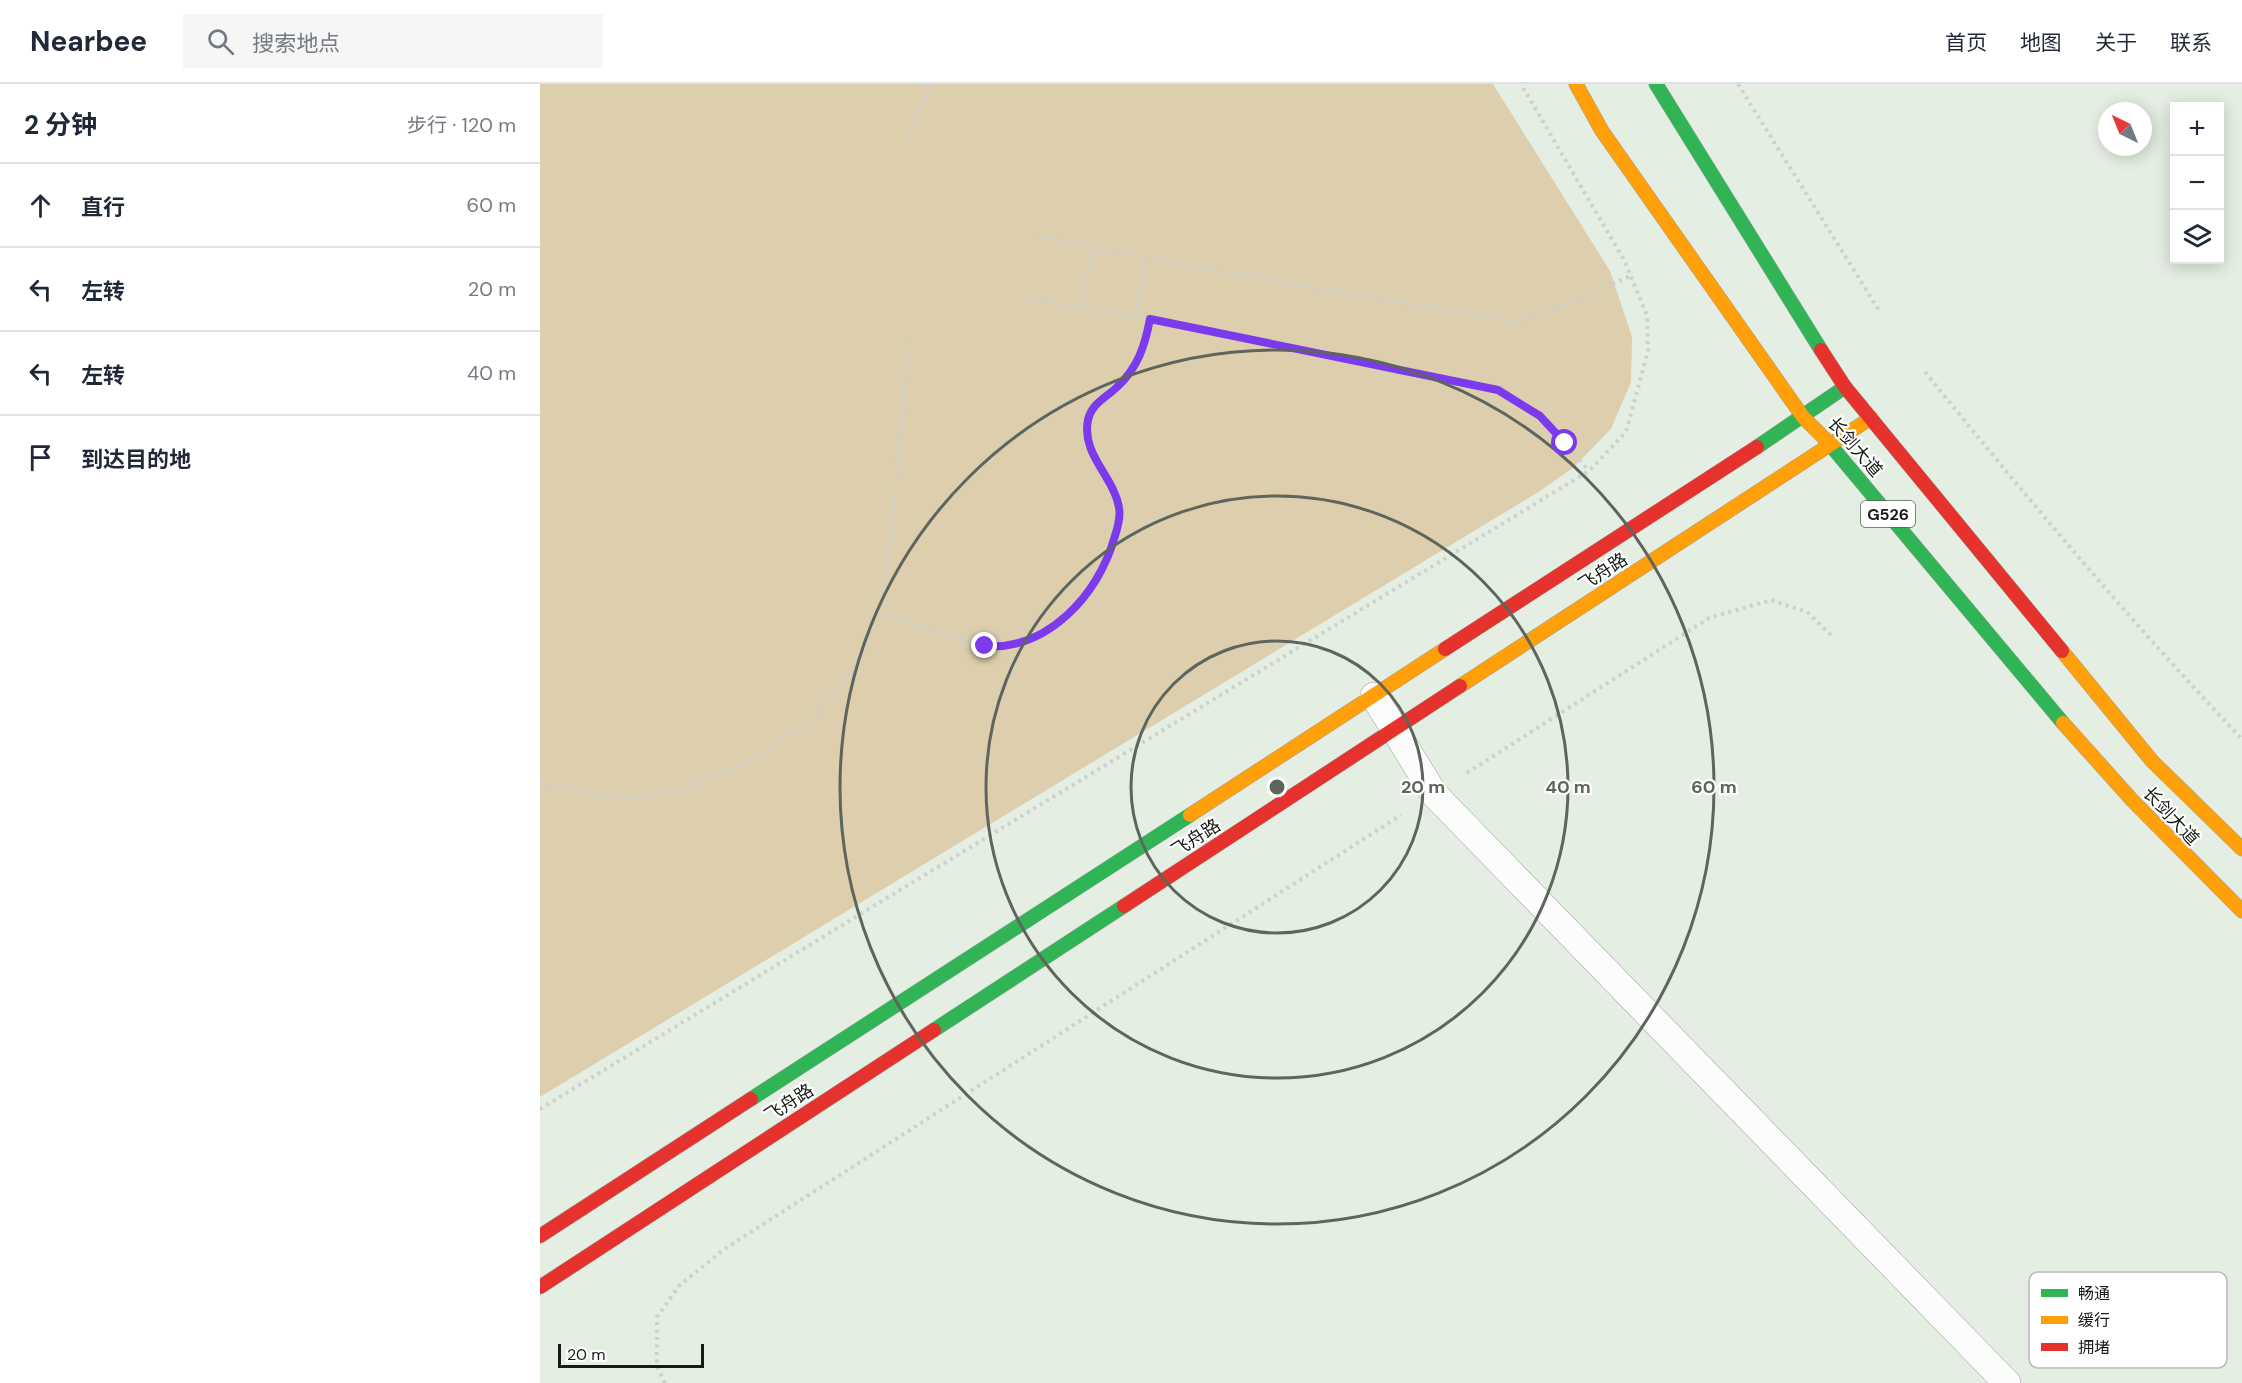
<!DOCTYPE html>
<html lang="zh">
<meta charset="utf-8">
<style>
body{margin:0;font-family:"DM Sans","Noto Sans SC",sans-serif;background:#f6f6f7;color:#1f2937}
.controls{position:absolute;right:18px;top:18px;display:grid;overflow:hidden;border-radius:0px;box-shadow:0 3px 15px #0003}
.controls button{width:54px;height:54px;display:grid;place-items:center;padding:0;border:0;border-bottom:2px solid #e0e1e3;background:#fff;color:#1f2937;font:30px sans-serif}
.compass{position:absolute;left:1558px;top:18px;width:54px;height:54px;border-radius:50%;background:#fff;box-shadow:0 3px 15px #0003;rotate:317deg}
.scale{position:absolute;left:18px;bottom:15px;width:146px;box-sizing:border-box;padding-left:6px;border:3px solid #161b15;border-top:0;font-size:16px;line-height:21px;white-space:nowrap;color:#161b15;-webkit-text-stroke:4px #fff;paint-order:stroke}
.stop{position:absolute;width:18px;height:18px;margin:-14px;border:4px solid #7c3aed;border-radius:50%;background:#fff}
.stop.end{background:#7c3aed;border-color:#fff;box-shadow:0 2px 6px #0008}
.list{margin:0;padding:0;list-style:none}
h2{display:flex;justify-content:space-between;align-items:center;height:78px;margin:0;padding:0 24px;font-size:26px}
h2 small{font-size:20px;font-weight:400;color:#747a83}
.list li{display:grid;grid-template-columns:39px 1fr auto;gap:18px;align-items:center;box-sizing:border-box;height:84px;padding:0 24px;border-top:2px solid #e0e1e3}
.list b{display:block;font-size:22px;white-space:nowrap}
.list em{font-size:20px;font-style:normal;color:#747a83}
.icon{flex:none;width:33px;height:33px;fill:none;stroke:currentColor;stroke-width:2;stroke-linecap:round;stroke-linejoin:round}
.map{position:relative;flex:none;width:1702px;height:1299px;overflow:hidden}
header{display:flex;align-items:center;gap:36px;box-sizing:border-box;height:84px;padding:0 30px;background:#fff;border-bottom:2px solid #e0e1e3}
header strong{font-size:28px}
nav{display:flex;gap:33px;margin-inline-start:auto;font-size:21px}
.search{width:420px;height:54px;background:#f6f6f7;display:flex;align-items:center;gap:15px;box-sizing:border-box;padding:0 21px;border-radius:0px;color:#747a83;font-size:22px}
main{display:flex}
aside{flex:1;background:#fff}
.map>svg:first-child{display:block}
.green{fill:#ddcfad}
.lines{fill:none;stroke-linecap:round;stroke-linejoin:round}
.lane-casing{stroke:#9ea49c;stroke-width:28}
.fast-casing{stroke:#9ea49c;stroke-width:15}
.slow-casing{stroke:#9ea49c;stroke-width:15}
.jam-casing{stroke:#9ea49c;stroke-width:15}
.path{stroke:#ced0ce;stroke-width:4;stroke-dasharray:3 4.5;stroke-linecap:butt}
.lane{stroke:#fbfcfb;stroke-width:27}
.fast{stroke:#30b455;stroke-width:14}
.slow{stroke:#ff9f0a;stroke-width:14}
.jam{stroke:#e5322d;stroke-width:14}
.route{stroke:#7c3aed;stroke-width:8}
.ring{fill:none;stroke:#5e655d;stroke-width:3}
.labels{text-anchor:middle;stroke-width:4.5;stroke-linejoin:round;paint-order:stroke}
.shield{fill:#fff;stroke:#5c5f5b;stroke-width:1.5}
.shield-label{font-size:16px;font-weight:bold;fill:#161b15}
.street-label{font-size:18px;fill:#161b15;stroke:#fff}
.key{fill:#fff;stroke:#b9bbb9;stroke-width:1.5}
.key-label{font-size:16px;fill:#161b15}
.centre{fill:#5e655d;stroke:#fff;stroke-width:3}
.ring-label{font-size:18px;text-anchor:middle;font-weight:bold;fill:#5e655d;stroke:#fff;stroke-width:4.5;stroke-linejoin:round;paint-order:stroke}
</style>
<header>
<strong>Nearbee</strong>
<div class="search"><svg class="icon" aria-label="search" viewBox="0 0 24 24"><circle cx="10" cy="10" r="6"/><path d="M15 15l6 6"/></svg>搜索地点</div>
<nav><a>首页</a><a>地图</a><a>关于</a><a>联系</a></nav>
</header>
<main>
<aside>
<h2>2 分钟<small>步行 · 120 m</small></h2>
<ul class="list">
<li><svg class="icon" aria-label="ahead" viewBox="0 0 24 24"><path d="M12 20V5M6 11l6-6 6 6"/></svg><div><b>直行</b></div><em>60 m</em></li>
<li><svg class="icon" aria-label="left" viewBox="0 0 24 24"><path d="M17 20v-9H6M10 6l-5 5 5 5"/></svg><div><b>左转</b></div><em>20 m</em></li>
<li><svg class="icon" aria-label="left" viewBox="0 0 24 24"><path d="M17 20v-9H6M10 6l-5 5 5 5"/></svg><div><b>左转</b></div><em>40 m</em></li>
<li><svg class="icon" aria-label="arrive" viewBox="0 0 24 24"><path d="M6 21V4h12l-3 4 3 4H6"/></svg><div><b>到达目的地</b></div></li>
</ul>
</aside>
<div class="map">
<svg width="1702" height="1299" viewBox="0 0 1702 1299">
<rect width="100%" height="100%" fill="#e5eee3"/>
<path class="green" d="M0,0H953L1070,187L1092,253L1091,298L1071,345L1034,383L1000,407L0,1013Z"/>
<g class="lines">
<defs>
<path id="lane" d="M834,612L894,710L1467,1299"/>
<path id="fast" d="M1116,0L1281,266
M1287,357L1523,639
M1217,363L1305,303
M394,946L584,822
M211,1015L650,731"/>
<path id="slow" d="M1036,0L1062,47L1263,333L1287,357
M1522,567L1612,677L1702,765
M920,602L1331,334
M1523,639L1592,716L1702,827
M650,731L905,565"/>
<path id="jam" d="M1281,266L1305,303L1522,567
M905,565L1217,363
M584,822L920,602
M0,1152L211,1015
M0,1203L394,946"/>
</defs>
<use href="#lane" class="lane-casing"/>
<use href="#fast" class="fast-casing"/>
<use href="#slow" class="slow-casing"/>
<use href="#jam" class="jam-casing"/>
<path class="path" d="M384,0L389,5
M1198,0L1340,228
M369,49L392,0
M495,151L606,174L975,238L1022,223L1090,192
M483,213L610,235L958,305L1000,332L1049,387
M540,222L555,163
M595,232L606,174
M1385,288C1487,414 1590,537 1702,655
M341,530L445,562C507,567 558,511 574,455C577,446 581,433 579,424C574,392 540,371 548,336C553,319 566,314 577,303C598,284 605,261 610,235
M927,689L1169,534L1231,516L1267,528L1291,551
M0,698L81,716L139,706L216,674L273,633L312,589L340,520L348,485L368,259
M0,713L3,698
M0,1025L1049,387L1086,348L1108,267L1107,231L1084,176L981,0
M125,1299L117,1283V1233L139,1202L183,1166L861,731"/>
<use href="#lane" class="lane"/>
<use href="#fast" class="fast"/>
<use href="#slow" class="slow"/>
<use href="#jam" class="jam"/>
</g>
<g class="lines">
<path class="route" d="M445,562C507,567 558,511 574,455C577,446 581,433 579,424C574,392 541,371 548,336C552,319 566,314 577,303C598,284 605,261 610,235L958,306L1000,332L1025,359"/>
</g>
<g class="ring">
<circle cx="737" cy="703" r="146"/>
<circle cx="737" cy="703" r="291"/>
<circle cx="737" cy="703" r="437"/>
</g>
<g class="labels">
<rect class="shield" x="1321" y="417" width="54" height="26" rx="4.5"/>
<g class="shield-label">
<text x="1348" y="436">G526</text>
</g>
<g class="street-label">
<text transform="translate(1315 363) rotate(49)" y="6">长剑大道</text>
<text transform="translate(1063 488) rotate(-33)" y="6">飞舟路</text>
<text transform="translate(1631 732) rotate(47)" y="6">长剑大道</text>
<text transform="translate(656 754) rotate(-33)" y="6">飞舟路</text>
<text transform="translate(249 1019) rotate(-33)" y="6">飞舟路</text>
</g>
</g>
<rect x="1489" y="1188" width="198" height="96" rx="9" class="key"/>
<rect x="1501" y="1205" width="27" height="8" fill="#30b455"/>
<rect x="1501" y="1232" width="27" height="8" fill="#ff9f0a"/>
<rect x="1501" y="1259" width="27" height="8" fill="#e5322d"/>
<g class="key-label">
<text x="1538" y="1215">畅通</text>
<text x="1538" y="1242">缓行</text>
<text x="1538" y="1269">拥堵</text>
</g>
<circle cx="737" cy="703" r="9" class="centre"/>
<g class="ring-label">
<text x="883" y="709">20 m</text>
<text x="1028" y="709">40 m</text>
<text x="1174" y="709">60 m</text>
</g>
</svg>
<div class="controls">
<button>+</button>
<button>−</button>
<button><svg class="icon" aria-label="layers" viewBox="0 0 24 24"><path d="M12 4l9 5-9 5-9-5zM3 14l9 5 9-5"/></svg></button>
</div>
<svg class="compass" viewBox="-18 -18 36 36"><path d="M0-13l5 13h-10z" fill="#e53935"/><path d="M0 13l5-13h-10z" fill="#747a83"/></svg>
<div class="scale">20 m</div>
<div class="stop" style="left:1025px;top:359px"></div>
<div class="stop end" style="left:445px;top:562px"></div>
</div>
</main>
